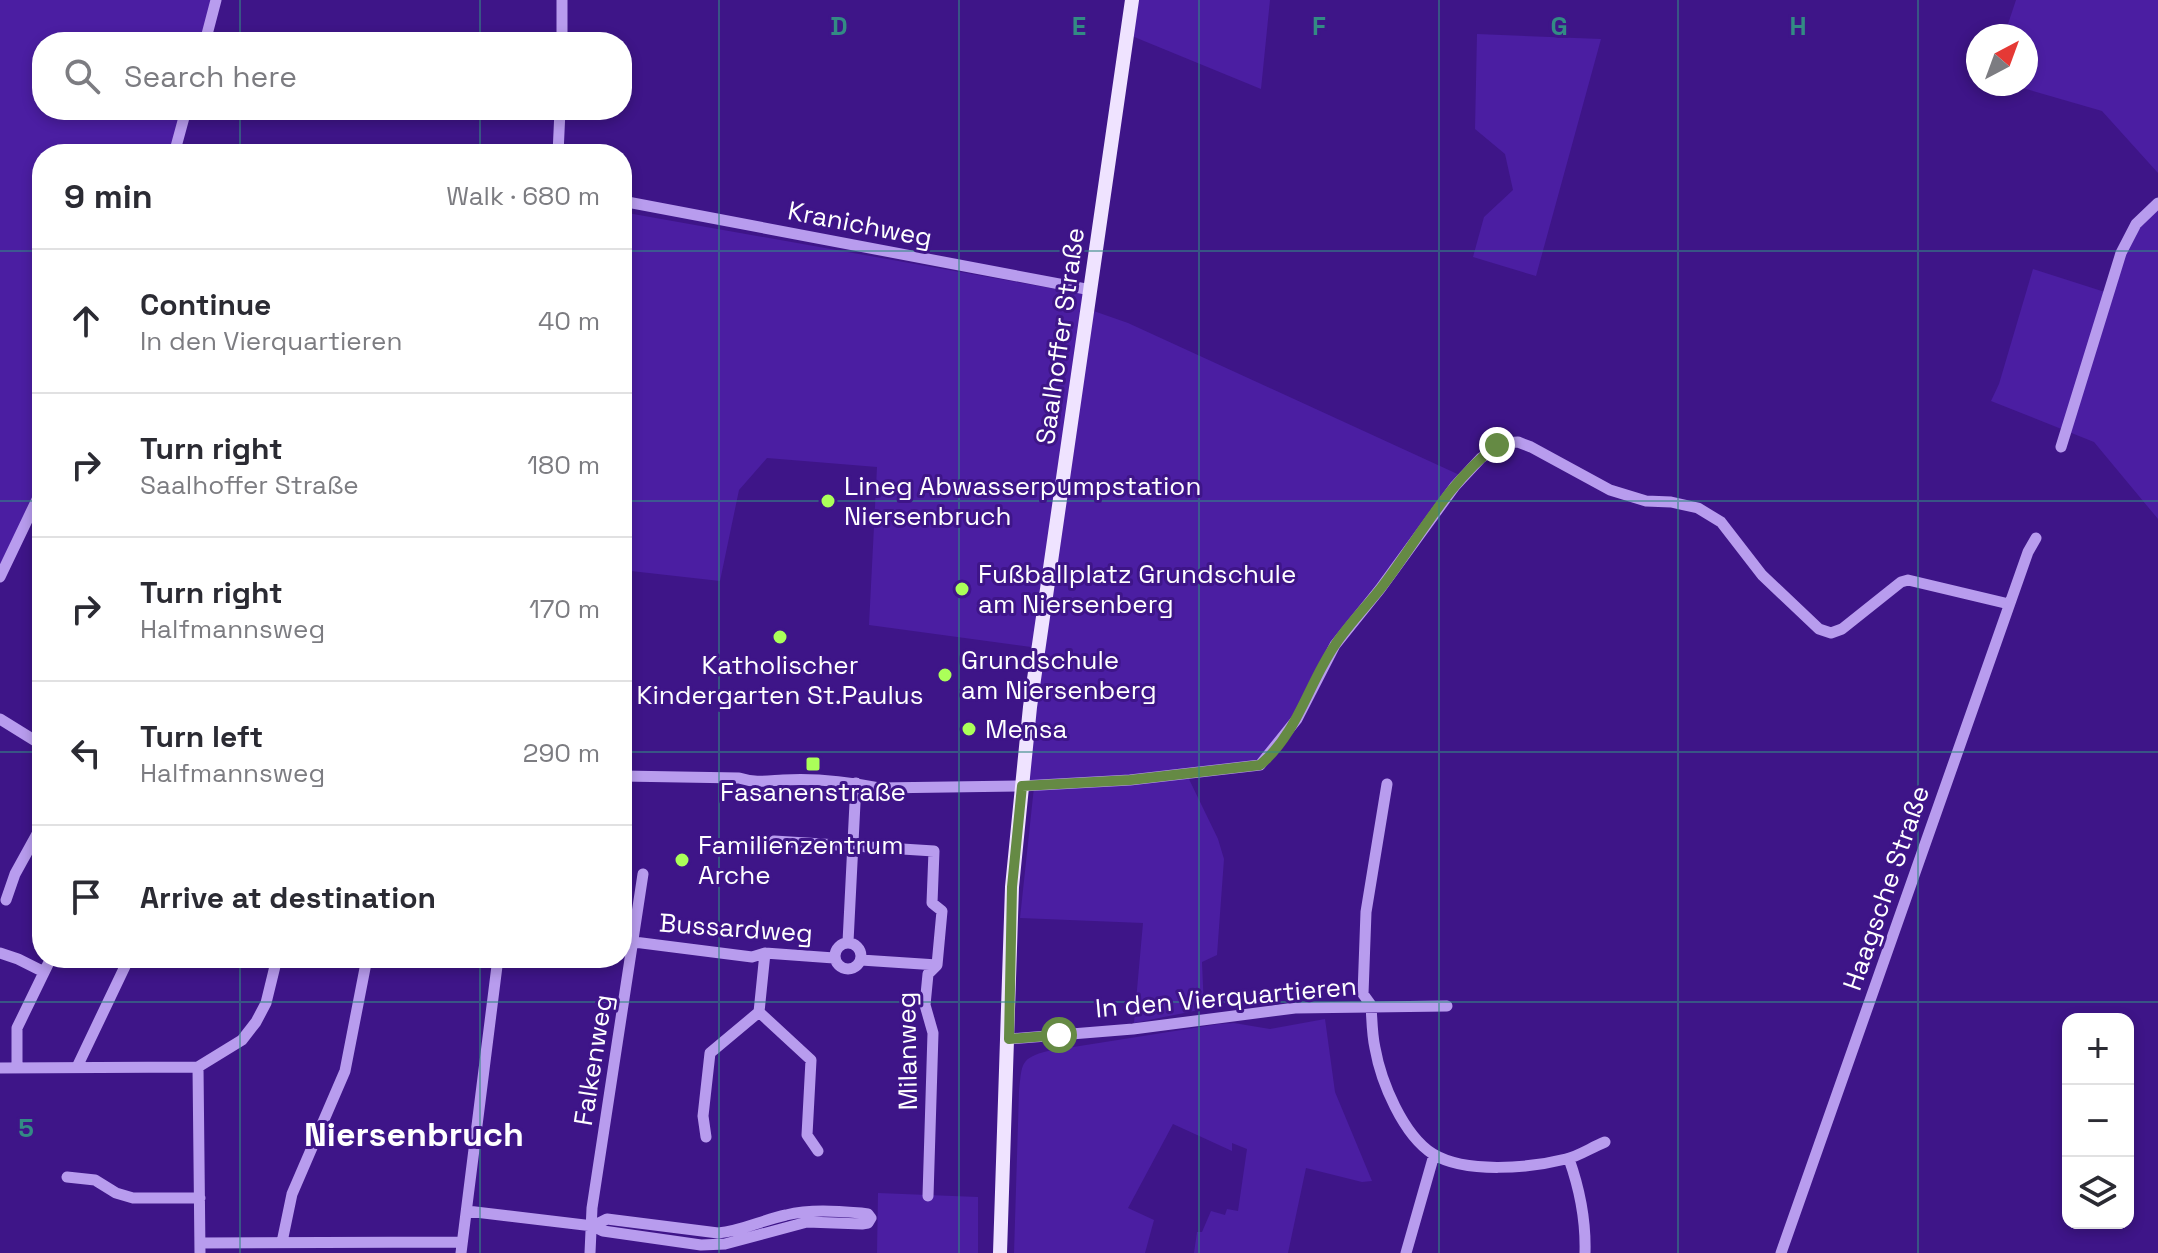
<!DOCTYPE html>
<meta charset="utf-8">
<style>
body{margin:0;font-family:"Space Grotesk",sans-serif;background:#f7f7f7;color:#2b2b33}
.controls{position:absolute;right:24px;bottom:24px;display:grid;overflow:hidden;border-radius:16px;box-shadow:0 4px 12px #0003}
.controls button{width:72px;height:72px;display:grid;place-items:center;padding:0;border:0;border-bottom:2px solid #e1e1e2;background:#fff;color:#2b2b33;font:40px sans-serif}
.compass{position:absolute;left:1966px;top:24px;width:72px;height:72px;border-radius:50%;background:#fff;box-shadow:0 4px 12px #0003;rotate:41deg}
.stop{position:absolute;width:24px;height:24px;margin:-18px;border:6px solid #658a44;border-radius:50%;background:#fff}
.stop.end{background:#658a44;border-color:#fff;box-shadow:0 2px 8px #0008}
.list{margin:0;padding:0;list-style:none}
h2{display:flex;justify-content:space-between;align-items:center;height:104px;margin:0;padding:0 32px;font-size:34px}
h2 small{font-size:26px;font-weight:400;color:#7c7c81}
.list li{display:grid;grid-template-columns:52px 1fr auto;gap:24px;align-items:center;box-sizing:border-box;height:144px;padding:0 32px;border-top:2px solid #e1e1e2}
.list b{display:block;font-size:30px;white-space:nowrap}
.list p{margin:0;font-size:26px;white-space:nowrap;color:#7c7c81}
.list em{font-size:26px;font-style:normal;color:#7c7c81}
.icon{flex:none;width:44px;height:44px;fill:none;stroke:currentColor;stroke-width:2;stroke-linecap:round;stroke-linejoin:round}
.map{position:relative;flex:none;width:2158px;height:1253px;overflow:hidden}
.search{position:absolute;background:#fff;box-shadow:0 4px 12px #0003;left:32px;top:32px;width:600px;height:88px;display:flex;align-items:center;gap:20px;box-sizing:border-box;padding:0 28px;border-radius:32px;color:#7c7c81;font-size:30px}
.panel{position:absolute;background:#fff;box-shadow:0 4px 12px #0003;left:32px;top:144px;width:600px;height:824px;border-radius:32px}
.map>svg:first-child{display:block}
.green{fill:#4b1ea2}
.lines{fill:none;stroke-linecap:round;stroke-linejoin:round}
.minor{stroke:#b89cee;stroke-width:11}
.major{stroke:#efe3ff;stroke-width:14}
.route{stroke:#658a44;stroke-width:10}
.grid{fill:none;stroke:#338b84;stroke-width:2;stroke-opacity:0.55}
.poi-dot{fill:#abff59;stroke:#3e1588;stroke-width:3}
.labels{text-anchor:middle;stroke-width:6;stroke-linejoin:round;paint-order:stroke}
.street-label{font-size:26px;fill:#fff;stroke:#3e1588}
.poi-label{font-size:26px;fill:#fff;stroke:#3e1588;text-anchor:start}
.district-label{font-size:34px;font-weight:bold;fill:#fff;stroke:#3e1588}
.grid-label{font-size:26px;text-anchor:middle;font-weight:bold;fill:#338b84;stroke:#3e1588;stroke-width:6;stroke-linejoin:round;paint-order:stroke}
</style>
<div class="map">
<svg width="2158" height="1253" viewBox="0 0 2158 1253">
<rect width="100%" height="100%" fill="#3e1588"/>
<path class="green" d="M0,0H211L204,42H42V110H185L172,154H42V490L0,578Z
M1132,0H1270L1261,89L1127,34Z
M2016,0H2158V173L2102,111L2009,84H2026V36H2004Z
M1477,34L1601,39L1536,276L1473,257L1484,217L1513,190L1505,154L1475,129Z
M2158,203V519L2094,442L1991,401L1999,384L2033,269L2108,293L2121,253Z
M622,212L1090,295L1088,309L1128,323L1464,477L1332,648L1297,718L1257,769L1187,775L1218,839L1224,859L1217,955L1202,962L1204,1009L1134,1023L1143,923L1020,918L1034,787L1022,786L1039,648L869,625L877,467L767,458L739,490L720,581L622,570Z
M1325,1019L1335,1092L1372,1181L1362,1182L1306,1168L1288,1253H1194L1197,1232H1202L1211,1211L1225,1215L1227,1209L1238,1211L1247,1149L1232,1143V1151L1173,1124L1128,1208L1154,1220L1145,1253H1014L1019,1091C1022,1064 1020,1058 1048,1051L1219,1024L1234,1023L1270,1029Z
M878,1193L978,1197V1253H877Z"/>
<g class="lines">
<path class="minor" d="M205,42L216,0
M562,42V0
M174,154L186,110
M558,154L560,110
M622,201L1091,290
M2061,447L2121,253L2136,224L2158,203
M0,577L42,489
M0,719L42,745
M622,776L739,778C755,783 766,781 783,780C814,778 849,782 879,788L1022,786L1130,780L1260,765L1297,719L1335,645L1380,589L1455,486L1481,458L1503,443L1518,442L1531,447L1610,490L1646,501L1671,502L1698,508L1721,522L1762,575L1819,629L1831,633L1842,629L1901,582L1908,580L2009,604
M774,841L934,851L932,903L942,911L937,965L928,974L925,1005L933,1033L928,1196
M6,900L15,874L42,825
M634,942L752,957L765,953L834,958
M848,942L856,783
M835 956a13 13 0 1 1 26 0a13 13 0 1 1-26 0Z
M0,953L18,959L44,972
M765,953L759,1012L811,1060L807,1135L818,1151
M861,960L937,965
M1371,1005C1372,1020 1372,1035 1375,1048C1381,1082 1403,1135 1433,1154C1466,1174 1530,1168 1566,1159C1579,1156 1592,1147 1605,1142
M1371,1005L1363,994L1366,912L1387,784
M1009,1039L1133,1029L1295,1008L1447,1006
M17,1067V1028L51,958
M77,1067L129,958
M198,1067L200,1253
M0,1068L198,1067L242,1040L256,1022L266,1003L277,958
M706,1137L703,1116L710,1053L759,1012
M1569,1159C1580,1190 1586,1220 1585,1253
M67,1177L95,1180L116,1193L133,1198H200
M467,1211L593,1226L603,1231L701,1245L725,1244L807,1222L862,1224L868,1223L871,1218L868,1214L861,1213C836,1211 810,1209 786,1215C762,1220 742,1231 718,1233L607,1219L593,1226
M282,1242L292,1194L345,1071L367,958
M200,1243L462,1242
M461,1253L498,958
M590,1253L592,1208L643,874
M1406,1253L1434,1155
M1781,1253L2028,552L2036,538"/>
<path class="major" d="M1000,1253L1012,887L1030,707L1132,0"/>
</g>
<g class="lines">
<path class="route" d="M1059,1035L1009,1039L1012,887L1022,786L1130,780L1260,765C1298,733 1308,684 1335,645C1348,625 1366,607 1381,588C1418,540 1448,482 1497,445"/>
</g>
<path class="grid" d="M240,0V42M480,0V42M719,0V1253M959,0V1253M1199,0V1253M1439,0V1253M1678,0V1253M1918,0V1253M240,110V154M480,110V154M0,251H42M622,251H2158M0,501H42M622,501H2158M0,752H42M622,752H2158M240,958V1253M480,958V1253M0,1002H2158"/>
<g class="poi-dot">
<circle cx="828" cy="501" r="8"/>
<circle cx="962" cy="589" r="8"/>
<circle cx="780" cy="637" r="8"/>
<circle cx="945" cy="675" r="8"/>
<circle cx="969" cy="729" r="8"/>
<rect x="805" y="756" width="16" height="16" rx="4"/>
<circle cx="682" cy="860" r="8"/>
</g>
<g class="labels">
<g class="street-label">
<text transform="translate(860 224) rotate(11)" y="9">Kranichweg</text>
<text transform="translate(1060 336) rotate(-82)" y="9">Saalhoffer Straße</text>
<text transform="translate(1886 888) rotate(-71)" y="9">Haagsche Straße</text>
<text transform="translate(736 928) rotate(4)" y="9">Bussardweg</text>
<text transform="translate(1226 997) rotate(-5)" y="9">In den Vierquartieren</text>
<text transform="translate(907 1051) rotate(-91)" y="9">Milanweg</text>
<text transform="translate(593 1060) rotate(-81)" y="9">Falkenweg</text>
</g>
<g class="poi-label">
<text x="844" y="495">Lineg Abwasserpumpstation<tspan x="844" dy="30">Niersenbruch</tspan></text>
<text x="978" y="583">Fußballplatz Grundschule<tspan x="978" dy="30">am Niersenberg</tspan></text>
<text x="961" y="669">Grundschule<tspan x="961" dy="30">am Niersenberg</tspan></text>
<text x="780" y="674" text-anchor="middle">Katholischer<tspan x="780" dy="30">Kindergarten St.Paulus</tspan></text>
<text x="985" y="738">Mensa</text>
<text x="813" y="801" text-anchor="middle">Fasanenstraße</text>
<text x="698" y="854">Familienzentrum<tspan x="698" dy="30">Arche</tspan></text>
</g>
<g class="district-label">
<text x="414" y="1146">Niersenbruch</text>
</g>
</g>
<g class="grid-label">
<text x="839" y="35">D</text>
<text x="1079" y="35">E</text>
<text x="1319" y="35">F</text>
<text x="1559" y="35">G</text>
<text x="1798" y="35">H</text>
<text x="26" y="1137">5</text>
</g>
</svg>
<div class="controls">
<button>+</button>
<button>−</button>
<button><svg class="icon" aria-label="layers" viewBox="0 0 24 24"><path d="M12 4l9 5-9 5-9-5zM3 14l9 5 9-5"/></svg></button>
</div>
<svg class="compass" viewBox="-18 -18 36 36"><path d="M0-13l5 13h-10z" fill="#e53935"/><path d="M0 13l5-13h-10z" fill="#7c7c81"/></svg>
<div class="stop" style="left:1059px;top:1035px"></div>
<div class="stop end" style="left:1497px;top:445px"></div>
<div class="search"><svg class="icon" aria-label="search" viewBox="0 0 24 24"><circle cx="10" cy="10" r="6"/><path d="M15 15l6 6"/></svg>Search here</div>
<section class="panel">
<h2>9 min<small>Walk · 680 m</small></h2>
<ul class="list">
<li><svg class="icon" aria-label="ahead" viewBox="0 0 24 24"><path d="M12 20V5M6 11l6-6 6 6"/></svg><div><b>Continue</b><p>In den Vierquartieren</p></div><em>40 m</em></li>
<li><svg class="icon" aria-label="right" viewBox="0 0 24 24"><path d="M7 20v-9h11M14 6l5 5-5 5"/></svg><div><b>Turn right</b><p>Saalhoffer Straße</p></div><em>180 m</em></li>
<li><svg class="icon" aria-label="right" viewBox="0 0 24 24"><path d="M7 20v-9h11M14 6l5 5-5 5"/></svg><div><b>Turn right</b><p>Halfmannsweg</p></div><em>170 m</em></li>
<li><svg class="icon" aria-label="left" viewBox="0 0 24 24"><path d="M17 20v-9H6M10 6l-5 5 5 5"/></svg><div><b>Turn left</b><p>Halfmannsweg</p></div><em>290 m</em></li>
<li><svg class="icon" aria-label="arrive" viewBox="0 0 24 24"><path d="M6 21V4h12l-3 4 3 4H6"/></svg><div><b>Arrive at destination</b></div></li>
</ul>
</section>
</div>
